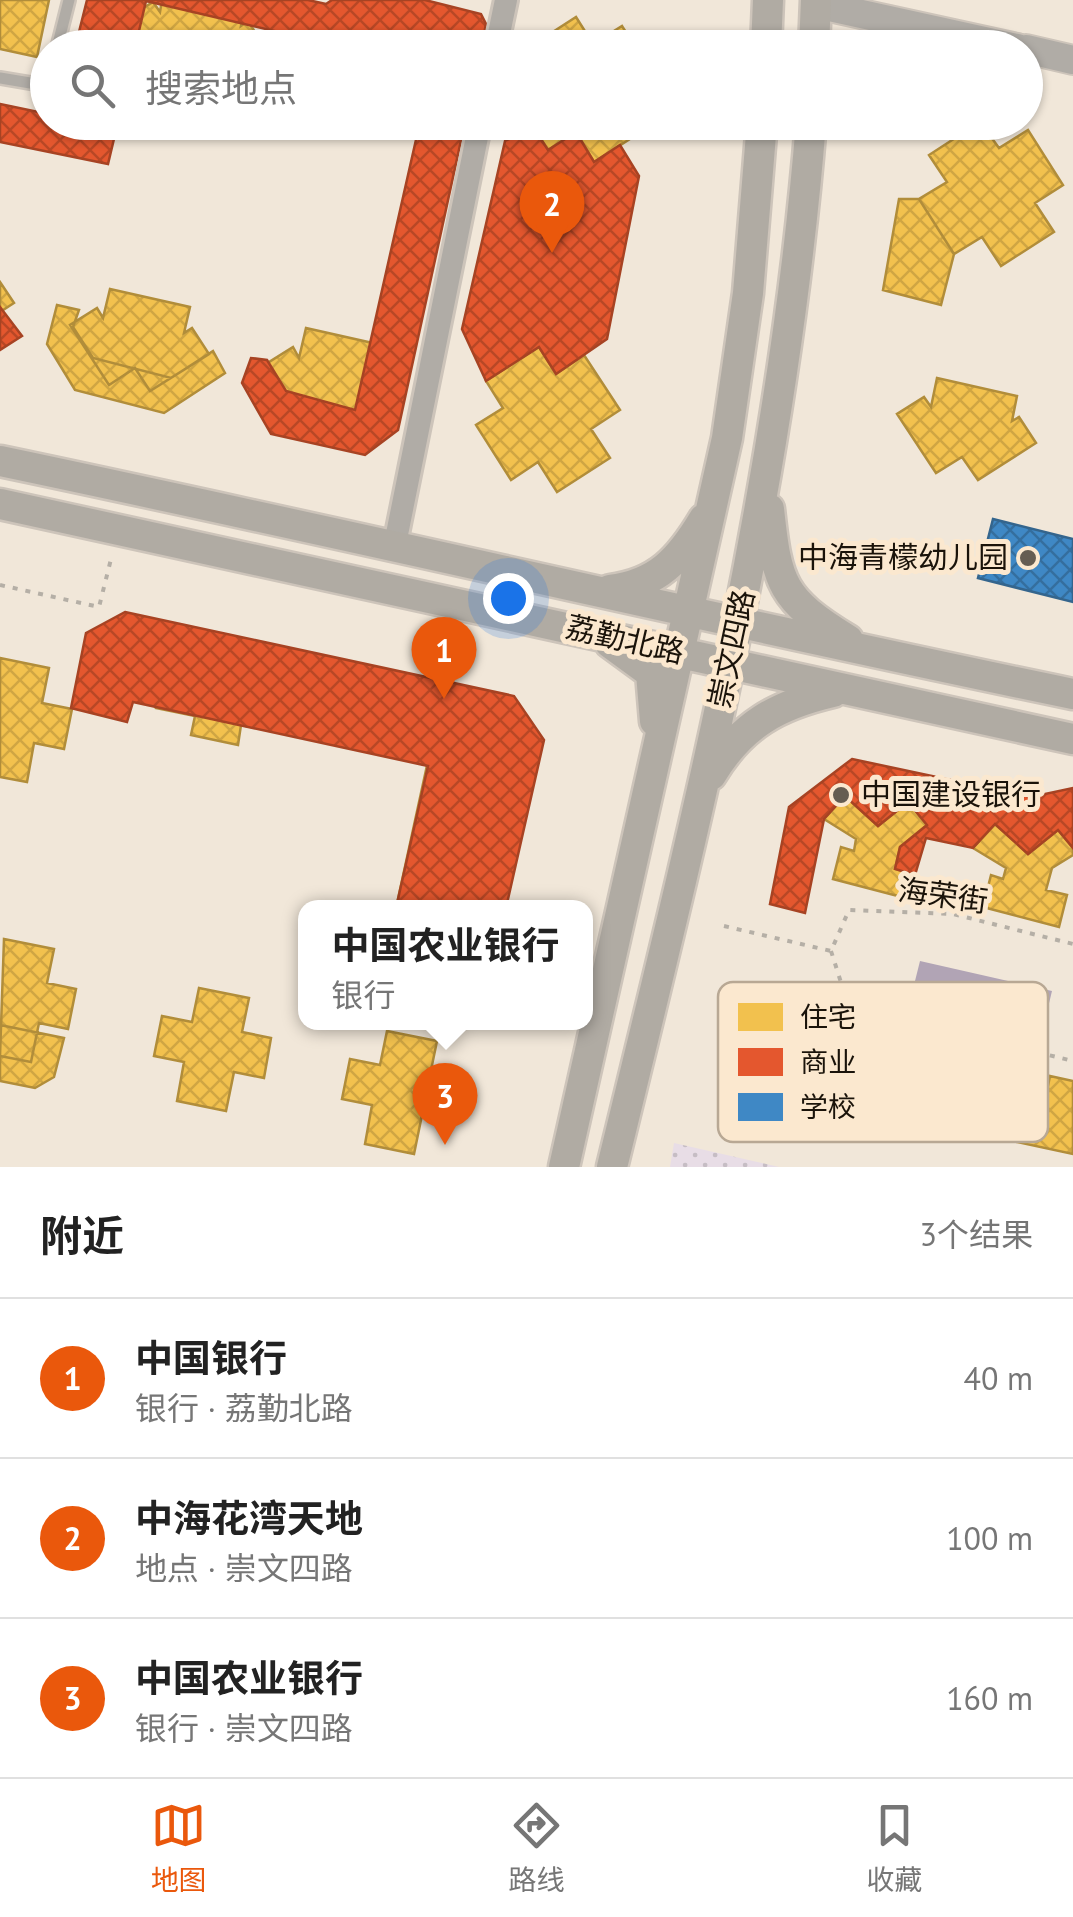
<!DOCTYPE html>
<html lang="zh">
<meta charset="utf-8">
<style>
body{margin:0;font-family:"PT Sans","Noto Sans SC",sans-serif;background:#f2f2f2;color:#222}
.you{position:absolute;left:508px;top:598px;width:35px;height:35px;margin:-25px;border:8px solid #fff;border-radius:50%;background:#1a73e8;box-shadow:0 0 0 15px #1a73e833}
.badge{display:grid;place-items:center;width:65px;height:65px;border-radius:50%;background:#ea580c;color:#fff;font-size:32px;font-weight:700}
.pin{position:absolute;translate:-50% -82px;filter:drop-shadow(0 2px 5px #0008)}
.pin::after{content:'';position:absolute;top:52px;width:35px;height:30px;background:inherit;clip-path:polygon(0 0,100% 0,50% 100%)}
.popup{position:absolute;left:298px;top:900px;width:295px;height:130px;box-sizing:border-box;display:grid;place-content:center;border-radius:20px;background:#fff;filter:drop-shadow(0 2px 8px #0005);font-size:32px;white-space:nowrap;color:#767676}
.popup b{font-size:38px;color:#222}
.popup::after{content:'';position:absolute;left:50%;top:100%;margin-left:-20px;border:20px solid transparent;border-top-color:#fff}
.list{margin:0;padding:0;list-style:none}
h2{display:flex;justify-content:space-between;align-items:center;height:130px;margin:0;padding:0 40px;font-size:42px}
h2 small{font-size:32px;font-weight:400;color:#767676}
.list li{display:grid;grid-template-columns:65px 1fr auto;gap:30px;align-items:center;box-sizing:border-box;height:160px;padding:0 40px;border-top:2px solid #e0e0e0}
.list b{display:block;font-size:38px;white-space:nowrap}
.list p{margin:0;font-size:32px;white-space:nowrap;color:#767676}
.list em{font-size:32px;font-style:normal;color:#767676}
.icon{flex:none;width:55px;height:55px;fill:none;stroke:currentColor;stroke-width:2;stroke-linecap:round;stroke-linejoin:round}
.map{position:relative;flex:none;width:1073px;height:1167px;overflow:hidden}
.search{position:absolute;background:#fff;box-shadow:0 2px 8px #0004;left:30px;right:30px;top:30px;height:110px;display:flex;align-items:center;gap:25px;box-sizing:border-box;padding:0 35px;border-radius:55px;color:#767676;font-size:38px}
.sheet{height:610px;background:#fff}
nav{display:flex;justify-content:space-around;align-items:center;box-sizing:border-box;height:140px;border-top:2px solid #e0e0e0;background:#fff;font-size:28px;color:#767676}
nav a{display:grid;justify-items:center;gap:5px}
nav .on{color:#ea580c}
.map>svg:first-child{display:block}
.green{fill:url(#green-dots)}
.water{fill:#b1a4b5}
.homes{fill:url(#homes-cross-hatch);stroke:#b18d3a;stroke-width:2.5}
.shops{fill:url(#shops-cross-hatch);stroke:#a74323;stroke-width:2.5}
.schools{fill:url(#schools-cross-hatch);stroke:#34658d;stroke-width:2.5}
.lines{fill:none;stroke-linecap:round;stroke-linejoin:round}
.service-casing{stroke:#cdc4ba;stroke-width:16}
.minor-casing{stroke:#cdc4ba;stroke-width:28}
.tertiary-casing{stroke:#cdc4ba;stroke-width:32}
.secondary-casing{stroke:#cdc4ba;stroke-width:35}
.path{stroke:#b5afa6;stroke-width:4;stroke-dasharray:5 8;stroke-linecap:butt}
.service{stroke:#b0aca6;stroke-width:11}
.minor{stroke:#b0aca6;stroke-width:22}
.tertiary{stroke:#b0aca6;stroke-width:28}
.secondary{stroke:#b0aba3;stroke-width:30}
.poi-dot{fill:#655d52;stroke:#fbe8cf;stroke-width:4}
.labels{text-anchor:middle;stroke-width:10;stroke-linejoin:round;paint-order:stroke}
.poi-label{font-size:30px;fill:#1a130a;stroke:#fbe8cf;text-anchor:end}
.street-label{font-size:30px;fill:#1a130a;stroke:#fbe8cf}
.key{fill:#fbe8cf;stroke:#b8a894;stroke-width:2.5}
.key-label{font-size:28px;fill:#1a130a}
</style>
<div class="map">
<svg width="1073" height="1167" viewBox="0 0 1073 1167">
<defs>
<pattern id="green-dots" width="8" height="8" patternUnits="userSpaceOnUse" patternTransform="scale(2.5)"><rect width="8" height="8" fill="#e8dde6"/><path d="M2 2h.1M6 6h.1" fill="none" stroke="#c6bdc4" stroke-width="1.8" stroke-linecap="round"/></pattern>
<pattern id="homes-cross-hatch" width="8" height="8" patternUnits="userSpaceOnUse" patternTransform="scale(2.5)"><rect width="8" height="8" fill="#f2c14e"/><path d="M0 0l8 8M0 8l8-8" fill="none" stroke="#cfa543"/></pattern>
<pattern id="shops-cross-hatch" width="8" height="8" patternUnits="userSpaceOnUse" patternTransform="scale(2.5)"><rect width="8" height="8" fill="#e4572e"/><path d="M0 0l8 8M0 8l8-8" fill="none" stroke="#b84725"/></pattern>
<pattern id="schools-cross-hatch" width="8" height="8" patternUnits="userSpaceOnUse" patternTransform="scale(2.5)"><rect width="8" height="8" fill="#3f88c5"/><path d="M0 0l8 8M0 8l8-8" fill="none" stroke="#346e9e"/></pattern>
</defs>
<rect width="100%" height="100%" fill="#f1e7d9"/>
<path class="green" d="M674,1143L779,1167H670Z"/>
<path class="water" d="M920,961L1052,991L1043,1028L911,997Z"/>
<path class="homes" d="M0,0H49L37,57L0,49Z
M162,0L246,1L241,26L248,21L265,48H145L126,19L153,2L160,12Z
M576,17L593,44L622,26L636,48H528Z
M359,31L432,48H356Z
M530,122H644L647,128L594,162L576,132L548,150Z
M980,122L999,148L1028,130L1063,185L1035,203L1054,232L1001,266L982,237L954,254L919,199L947,182L929,155Z
M899,199H919L954,254L941,305L883,290Z
M0,282L14,303L0,312Z
M110,289L190,307L184,333L192,328L209,354L150,391L135,368L109,385L70,325L97,308L103,318Z
M57,305L79,310L73,327L93,358L171,378L213,351L225,373L164,413L75,390L47,344Z
M306,328L386,346L380,372L388,367L405,393L346,430L331,407L305,424L266,364L293,347L299,358Z
M539,347L556,374L584,355L620,410L591,429L610,458L557,492L538,462L511,480L476,425L503,408L486,381Z
M937,378L1017,396L1012,421L1019,417L1036,443L978,480L962,457L936,473L897,414L924,397L931,407Z
M210,640L256,649L253,667L293,675L282,733L241,725L238,745L191,735L195,716L156,708L168,650L206,658Z
M0,658L49,668L42,703L72,709L64,749L34,743L27,782L0,777Z
M441,701L514,718L472,908H396Z
M845,796L878,826L908,802L927,825L900,847L895,869L915,875L909,899L833,879L841,847L854,851L856,839L824,819Z
M995,824L1028,854L1058,830L1073,848V855L1052,868L1046,890L1067,895L1059,927L983,907L991,875L1003,879L1006,868L973,848Z
M4,939L54,949L47,983L76,989L68,1029L39,1023L31,1062L0,1056Z
M199,988L249,998L242,1032L271,1038L264,1078L234,1072L226,1111L177,1101L184,1062L154,1056L162,1016L192,1022Z
M770,1011L837,1025L830,1056L809,1052L806,1067L845,1075L838,1106L740,1084L747,1054L780,1061L783,1045L764,1041Z
M0,1025L64,1038L54,1077L35,1088L0,1081Z
M387,1031L437,1041L430,1075L459,1081L452,1121L422,1115L414,1154L365,1144L372,1105L342,1099L350,1059L380,1065Z
M886,1041L922,1049L914,1089L947,1096L940,1128L838,1106L845,1075L878,1082Z
M1050,1076L1073,1081V1154L998,1138L1004,1107L1042,1115Z"/>
<path class="shops" d="M87,0H308L326,4L332,0H425L481,14L486,24L481,48H347L146,1L135,48H75Z
M0,104L48,114V122H118L108,164L0,142Z
M420,122H465L398,430L365,455L271,434L242,383L251,358L267,360L286,391L355,410Z
M533,127L548,150L576,132L594,162L620,145L639,176L607,339L556,374L539,347L486,381L462,329L505,141Z
M0,307L22,336L0,350Z
M125,612L514,696L544,740L506,908H396L428,766L133,702L127,722L71,708L86,633Z
M852,759L1031,797L1073,788V848L1058,830L1028,854L995,824L973,848L926,838L915,875L895,869L900,847L927,825L908,802L878,826L845,796L824,819L805,913L770,904L789,807Z"/>
<path class="schools" d="M993,519L1073,539V602L978,578Z"/>
<g class="lines">
<defs>
<path id="service" d="M57,48L69,0
M0,78L48,86"/>
<path id="minor" d="M496,48L506,0
M395,544L480,122"/>
<path id="tertiary" d="M816,4L1017,48
M1026,49L1073,60"/>
<path id="secondary" d="M766,48L768,0
M814,48L816,0
M0,461C358,536 714,620 1073,694
M0,504L1073,739
M769,509C777,584 781,599 848,640
M610,590C658,584 680,559 704,519
M610,643L651,673L655,721
M711,775C741,725 777,705 833,692
M564,1167L727,438L748,293L762,122
M612,1167C696,823 783,477 811,122"/>
</defs>
<use href="#service" class="service-casing"/>
<use href="#minor" class="minor-casing"/>
<use href="#tertiary" class="tertiary-casing"/>
<use href="#secondary" class="secondary-casing"/>
<path class="path" d="M0,585L99,607L112,555
M724,926L831,951L849,910L953,914L1073,944
M831,951L845,995L934,1027L1073,1061"/>
<use href="#service" class="service"/>
<use href="#minor" class="minor"/>
<use href="#tertiary" class="tertiary"/>
<use href="#secondary" class="secondary"/>
</g>
<g class="poi-dot">
<circle cx="1028" cy="558" r="10"/>
<circle cx="841" cy="795" r="10"/>
</g>
<g class="labels">
<g class="poi-label">
<text x="1008" y="568">中海青檬幼儿园</text>
<text x="861" y="805" text-anchor="start">中国建设银行</text>
</g>
<g class="street-label">
<text transform="translate(625 640) rotate(13)" y="10">荔勤北路</text>
<text transform="translate(732 649) rotate(-78)" y="10">崇文四路</text>
<text transform="translate(943 896) rotate(8)" y="10">海荣街</text>
</g>
</g>
<rect x="718" y="982" width="330" height="160" rx="15" class="key"/>
<rect x="738" y="1003" width="45" height="28" fill="#f2c14e"/>
<rect x="738" y="1048" width="45" height="28" fill="#e4572e"/>
<rect x="738" y="1093" width="45" height="28" fill="#3f88c5"/>
<g class="key-label">
<text x="800" y="1027">住宅</text>
<text x="800" y="1072">商业</text>
<text x="800" y="1117">学校</text>
</g>
</svg>
<div class="you"></div>
<div class="pin badge" style="left:444px;top:699px">1</div>
<div class="pin badge" style="left:552px;top:253px">2</div>
<div class="pin badge" style="left:445px;top:1145px">3</div>
<div class="popup"><b>中国农业银行</b>银行</div>
<div class="search"><svg class="icon" aria-label="search" viewBox="0 0 24 24"><circle cx="10" cy="10" r="6"/><path d="M15 15l6 6"/></svg>搜索地点</div>
</div>
<section class="sheet">
<h2>附近<small>3个结果</small></h2>
<ul class="list">
<li><span class="badge">1</span><div><b>中国银行</b><p>银行 · 荔勤北路</p></div><em>40 m</em></li>
<li><span class="badge">2</span><div><b>中海花湾天地</b><p>地点 · 崇文四路</p></div><em>100 m</em></li>
<li><span class="badge">3</span><div><b>中国农业银行</b><p>银行 · 崇文四路</p></div><em>160 m</em></li>
</ul>
</section>
<nav>
<a class="on"><svg class="icon" aria-label="map" viewBox="0 0 24 24"><path d="M3 6l6-2 6 2 6-2v14l-6 2-6-2-6 2zM9 4v14M15 6v14"/></svg>地图</a>
<a><svg class="icon" aria-label="directions" viewBox="0 0 24 24"><path d="M12 3l9 9-9 9-9-9zM9 14v-3h6M13 9l2 2-2 2"/></svg>路线</a>
<a><svg class="icon" aria-label="saved" viewBox="0 0 24 24"><path d="M7 4h10v16l-5-4-5 4z"/></svg>收藏</a>
</nav>
